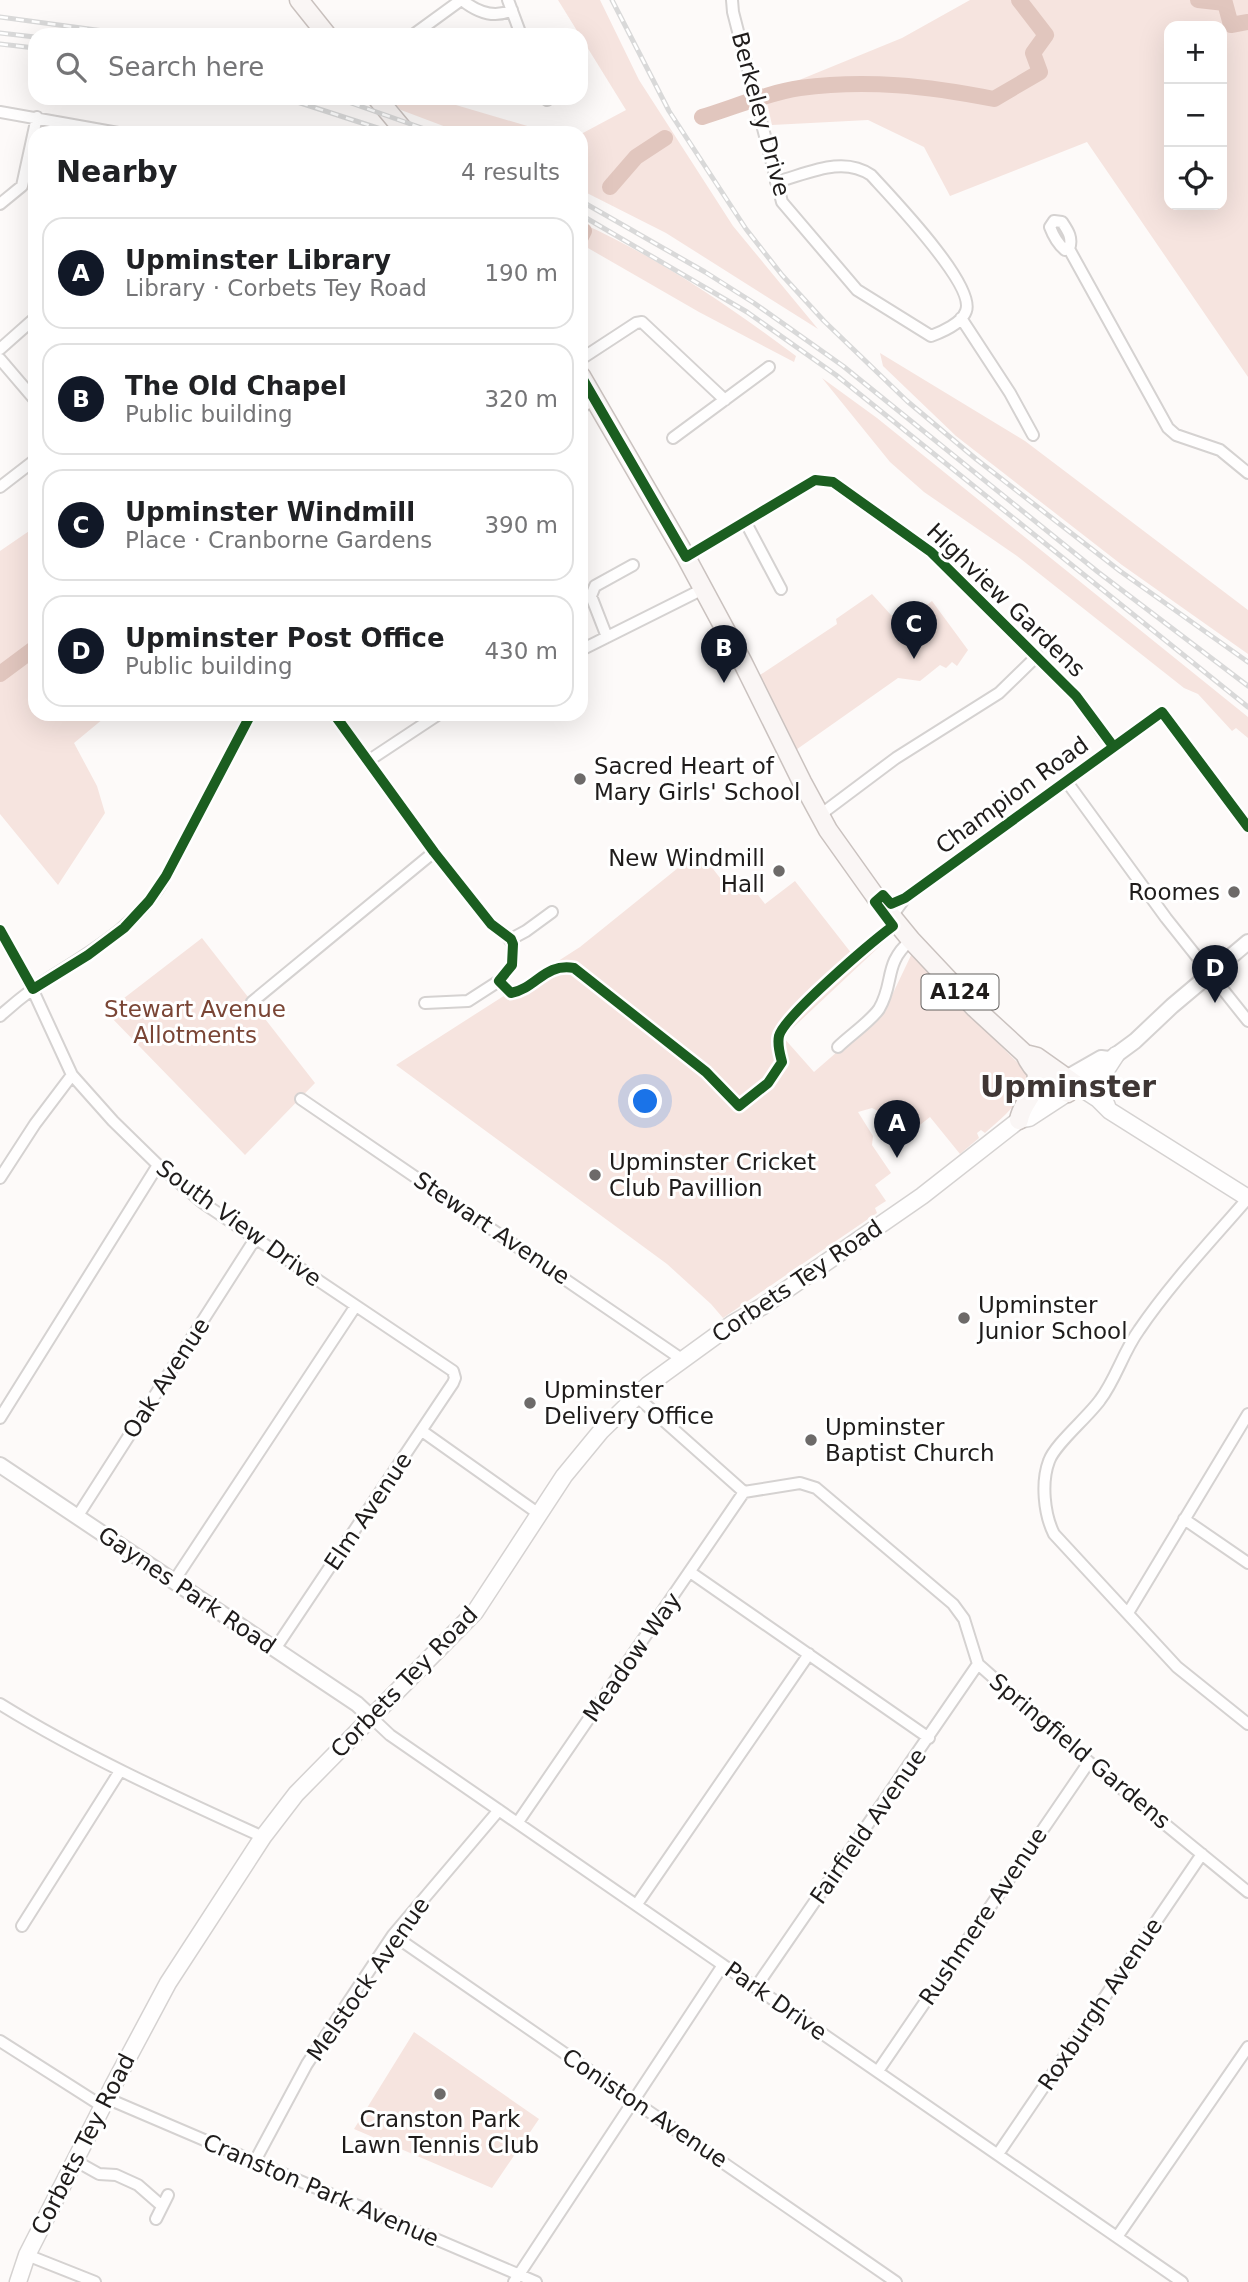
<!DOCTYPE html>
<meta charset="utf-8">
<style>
body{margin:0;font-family:"DejaVu Sans",sans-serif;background:#f6f6f6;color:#202124}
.controls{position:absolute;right:21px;top:21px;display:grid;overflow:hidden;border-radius:14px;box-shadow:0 7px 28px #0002}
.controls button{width:63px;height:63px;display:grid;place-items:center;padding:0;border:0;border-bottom:2px solid #e0e0e0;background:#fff;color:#202124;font:35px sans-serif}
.you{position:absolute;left:646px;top:1102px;width:24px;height:24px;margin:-18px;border:5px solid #fff;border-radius:50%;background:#1a73e8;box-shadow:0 0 0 10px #1a73e833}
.badge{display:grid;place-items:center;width:46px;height:46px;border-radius:50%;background:#111827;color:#fff;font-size:23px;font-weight:700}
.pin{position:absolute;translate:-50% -58px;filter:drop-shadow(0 2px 4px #0008)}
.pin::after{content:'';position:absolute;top:37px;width:24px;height:21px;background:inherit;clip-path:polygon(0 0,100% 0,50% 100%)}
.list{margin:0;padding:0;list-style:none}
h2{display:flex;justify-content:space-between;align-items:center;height:91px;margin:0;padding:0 28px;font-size:30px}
h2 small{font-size:23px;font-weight:400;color:#757577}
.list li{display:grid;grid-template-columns:46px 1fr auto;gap:21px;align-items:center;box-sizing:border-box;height:112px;margin:0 14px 14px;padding:0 14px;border:2px solid #e0e0e0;border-radius:21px}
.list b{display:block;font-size:26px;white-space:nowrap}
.list p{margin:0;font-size:23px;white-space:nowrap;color:#757577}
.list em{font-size:23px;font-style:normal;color:#757577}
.icon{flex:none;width:38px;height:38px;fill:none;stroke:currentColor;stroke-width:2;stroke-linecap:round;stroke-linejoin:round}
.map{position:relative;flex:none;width:1248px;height:2282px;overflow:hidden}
.search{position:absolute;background:#fff;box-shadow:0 7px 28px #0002;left:28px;top:28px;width:560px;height:77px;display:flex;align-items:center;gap:18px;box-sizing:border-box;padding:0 24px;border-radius:21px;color:#757577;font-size:26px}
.panel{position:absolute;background:#fff;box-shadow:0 7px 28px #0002;left:28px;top:126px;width:560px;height:595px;border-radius:21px}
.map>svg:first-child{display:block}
.green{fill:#f6e4df;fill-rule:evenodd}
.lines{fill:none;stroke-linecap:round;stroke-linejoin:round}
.river{stroke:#e1c6be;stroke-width:16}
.minor-casing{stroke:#d5d2d1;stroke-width:14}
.tertiary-casing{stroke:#d5d2d1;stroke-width:18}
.secondary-casing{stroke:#d5d2d1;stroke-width:19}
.primary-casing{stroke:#cac2bf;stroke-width:21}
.minor{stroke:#fffefe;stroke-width:10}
.tertiary{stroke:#fffefe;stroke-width:14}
.secondary{stroke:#fffefe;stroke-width:16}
.primary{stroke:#faf6f5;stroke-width:18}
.rail-casing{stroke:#d9d9d9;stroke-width:5}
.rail{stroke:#fff;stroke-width:2.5;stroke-dasharray:8;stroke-linecap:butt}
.cycleway-casing{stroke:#fff;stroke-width:15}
.cycleway{stroke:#1b5e20;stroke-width:10}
.poi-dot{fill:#6d6a69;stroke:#fff;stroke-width:2.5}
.labels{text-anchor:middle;stroke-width:6;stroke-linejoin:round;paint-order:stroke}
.shield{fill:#fff;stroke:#62605f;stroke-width:2}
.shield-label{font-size:21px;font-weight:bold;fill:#1f1c1b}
.street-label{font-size:23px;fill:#1f1c1b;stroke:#fff}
.poi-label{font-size:23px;fill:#1f1c1b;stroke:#fff;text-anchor:start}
.park-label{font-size:23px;fill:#7a4535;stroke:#fff}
.district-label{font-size:30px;font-weight:bold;fill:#3f3735;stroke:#fff}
</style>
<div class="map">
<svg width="1248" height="2282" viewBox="0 0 1248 2282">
<rect width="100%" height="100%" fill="#fdfaf9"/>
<path class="green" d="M558,0H600L639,80L733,226L818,329L666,233L581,190V134L626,110Z
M970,0H1248V377L1087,142L950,196L924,147L868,120L772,125L765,94L902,38ZM1222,26V205H1169V26Z
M390,98L439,100L551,133H462L401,110Z
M581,223C658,257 729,306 796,356L794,362L699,312L581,244Z
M880,353L1025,441L1248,610V654L1122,565L956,436L883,366Z
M822,378L877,418L1248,717V738L1236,728L1232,731L1198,694L1184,688L1017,556L924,492L890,462Z
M35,527V714H109L74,743L97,786L105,813L58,885L0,814V551Z
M872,594L900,625L932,601L968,650L957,666L952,662L946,668L940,665L920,681L898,678L793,752L760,675L837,624L836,619Z
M699,851L724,883L735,875L745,878L765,904L795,881L852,954L889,923L896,931L783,1037L814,1072L885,1010L914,949L960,1005L1025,1070C1037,1090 999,1121 985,1133L981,1130L977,1133L979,1138L960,1154L930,1117L906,1136L893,1118L872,1108L858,1112L873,1136L872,1145L891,1173L875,1185L886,1201L875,1208L877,1213L723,1318L711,1304L667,1264L396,1065L580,947Z
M202,938L315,1083L245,1155L106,1012Z
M414,2032L539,2119L492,2188L354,2129Z"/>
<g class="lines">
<path class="river" d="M1198,0L1225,3L1231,25L1248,22
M702,117C732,108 770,92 800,88C867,79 928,86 994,99L1040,72L1033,53L1046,35L1019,0
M610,187L636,157L665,138
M581,237L584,231
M0,674L35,648"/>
<defs>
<path id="minor" d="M462,0C477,12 494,19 512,10
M508,0L521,35
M732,0L733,12L782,202L857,290L931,336C942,332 962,323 966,311C976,285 890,196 871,175C842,155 807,174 776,182
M413,35L461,0
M546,98L547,100
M0,112L118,133
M0,204L22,186L37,117
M1069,249L1065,250C1058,244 1053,235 1050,227L1054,221L1062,222C1068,231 1073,238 1069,249L1168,428L1176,435L1220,450L1248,473
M961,318L1010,393L1033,435
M0,349L35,318
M0,359L35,400
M581,359L636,323L642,322L725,400
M581,408L595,398
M673,438L769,367
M0,487L35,460
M746,523L781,589
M686,557L815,480L833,482L931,552L1076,696L1104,735
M607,637L591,596L595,586L633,565
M581,650L703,589
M334,714L434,852L491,924L506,935L513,944L512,965L499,981L468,1001L425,1003
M368,761L439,714
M1067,782L1166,918L1248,1021
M820,815L896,758L999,693L1037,656
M892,916L905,898L1162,712L1248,827
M0,930L30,984L72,1075L113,1121L158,1165L203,1203L453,1371L455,1378L453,1383L275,1649
M511,939L526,931L552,912
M252,1002L434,852
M0,1016C11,1006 22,997 34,988C83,955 136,930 166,876L251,714
M838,1047C849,1036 871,1021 879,1009C895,982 883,964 911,940
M301,1099L683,1360
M0,1178L35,1124L72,1075
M1248,1198C1211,1241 1171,1283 1139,1330C1123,1352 1116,1379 1100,1400C1088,1417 1055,1444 1049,1461C1041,1482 1044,1514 1054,1534L1177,1667L1248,1724
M636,1396L744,1492L800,1483L816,1488L953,1604L964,1619L978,1664L1089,1762L1248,1892
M0,1418L158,1165
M422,1431L539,1514
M77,1517L255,1239
M1184,1519L1248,1563
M690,1572L929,1738
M174,1581L355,1307
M1128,1613L1248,1414
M0,1704C84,1756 173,1796 263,1837
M372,1718L390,1735L1182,2282
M518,1822L744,1492
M637,1904L809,1654
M22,1926L120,1771
M393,1935L896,2282
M756,1987L978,1664
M0,2041L102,2106
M878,2071L1089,1762
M106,2098L536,2282
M998,2154L1202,1854
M74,2160L99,2174L116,2175L138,2185L162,2206
M255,2161L307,2064L393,1935L499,1810
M156,2219L168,2195
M1117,2237L1248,2047
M27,2255L95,2282
M514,2282L723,1965"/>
<path id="tertiary" d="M1066,1078L1101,1058L1109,1059L1116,1055L1135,1041L1172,1006L1248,942
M1078,1086L1107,1063
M0,1465L357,1704L372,1718"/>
<path id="secondary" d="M1107,1106C1095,1081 1102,1077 1116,1055
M1024,1112L1063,1080
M18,2282L27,2255L114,2084L168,1983L263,1837L296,1794L475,1612L564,1476L601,1431L648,1385L732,1324L763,1306L922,1196L1019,1120L1029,1118L1078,1086L1098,1099L1110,1111L1248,1198"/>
<path id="primary" d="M299,0L327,35
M377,98L406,133
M581,376L686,557L742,661L802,782L828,830L875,896L911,940L975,1008L1025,1054L1037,1057L1078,1086
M1025,1054C1033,1074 1051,1083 1068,1093
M1019,1120C1022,1101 1037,1096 1037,1072"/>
</defs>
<use href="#minor" class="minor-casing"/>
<use href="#tertiary" class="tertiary-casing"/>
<use href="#secondary" class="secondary-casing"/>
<use href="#primary" class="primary-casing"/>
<use href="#minor" class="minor"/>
<use href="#tertiary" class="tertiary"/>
<use href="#secondary" class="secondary"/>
<use href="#primary" class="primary"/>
<defs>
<path id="rail" d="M612,0L669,111L746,229L782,275L824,321L907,401L976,459L1120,571L1248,662
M0,17L133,35
M0,33L35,37
M0,44L35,48
M285,98L393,133
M337,98L436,133
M581,201L705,272L754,303L843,366L1098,572L1248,686
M581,215L747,312L836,375L1248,707"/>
</defs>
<use href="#rail" class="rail-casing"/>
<use href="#rail" class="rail"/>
<defs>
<path id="cycleway" d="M581,376L686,557L815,480L833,482L931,552L1076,696L1113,746
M334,714L434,852L491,924L511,939L513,944L512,965L499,981L511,993C537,988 544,963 574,968L706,1072L739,1106L768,1083L782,1062C780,1054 777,1045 779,1036C784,1016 873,941 893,926L875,902L883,895L891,904L905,898L1162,712L1248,827
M0,930L33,989L88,955L124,928L149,901L166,876L251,714"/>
</defs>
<use href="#cycleway" class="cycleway-casing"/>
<use href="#cycleway" class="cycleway"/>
</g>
<g class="poi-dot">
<circle cx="580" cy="779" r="7"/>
<circle cx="779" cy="871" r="7"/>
<circle cx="1234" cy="892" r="7"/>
<circle cx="595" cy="1175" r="7"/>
<circle cx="964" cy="1318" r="7"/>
<circle cx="530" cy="1403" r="7"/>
<circle cx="811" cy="1440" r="7"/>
<circle cx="440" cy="2094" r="7"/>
</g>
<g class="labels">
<rect class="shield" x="921.5" y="974.5" width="77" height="35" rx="5"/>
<g class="shield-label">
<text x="960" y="999">A124</text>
</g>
<g class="street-label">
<text transform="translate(761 114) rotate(75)" y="8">Berkeley Drive</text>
<text transform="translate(1006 600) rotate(44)" y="8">Highview Gardens</text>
<text transform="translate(1012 795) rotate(-36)" y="8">Champion Road</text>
<text transform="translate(239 1223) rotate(36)" y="8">South View Drive</text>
<text transform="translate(492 1228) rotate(34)" y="8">Stewart Avenue</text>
<text transform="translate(797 1281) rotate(-34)" y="8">Corbets Tey Road</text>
<text transform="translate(166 1378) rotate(-57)" y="8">Oak Avenue</text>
<text transform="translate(368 1511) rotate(-56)" y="8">Elm Avenue</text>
<text transform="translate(187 1590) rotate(34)" y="8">Gaynes Park Road</text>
<text transform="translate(632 1657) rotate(-55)" y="8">Meadow Way</text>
<text transform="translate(404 1682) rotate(-46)" y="8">Corbets Tey Road</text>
<text transform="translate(1080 1751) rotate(40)" y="8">Springfield Gardens</text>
<text transform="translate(868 1826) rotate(-55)" y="8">Fairfield Avenue</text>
<text transform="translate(983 1916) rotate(-56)" y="8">Rushmere Avenue</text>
<text transform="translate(368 1979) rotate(-55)" y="8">Melstock Avenue</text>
<text transform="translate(776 2001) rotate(35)" y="8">Park Drive</text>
<text transform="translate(1100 2004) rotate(-56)" y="8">Roxburgh Avenue</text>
<text transform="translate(645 2108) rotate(34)" y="8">Coniston Avenue</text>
<text transform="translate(83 2144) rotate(-63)" y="8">Corbets Tey Road</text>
<text transform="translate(321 2190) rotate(23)" y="8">Cranston Park Avenue</text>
</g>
<g class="poi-label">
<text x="594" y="774">Sacred Heart of<tspan x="594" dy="26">Mary Girls' School</tspan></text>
<text x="765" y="866" text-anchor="end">New Windmill<tspan x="765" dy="26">Hall</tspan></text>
<text x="1220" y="900" text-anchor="end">Roomes</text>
<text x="609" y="1170">Upminster Cricket<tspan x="609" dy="26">Club Pavillion</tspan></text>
<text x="978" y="1313">Upminster<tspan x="978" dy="26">Junior School</tspan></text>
<text x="544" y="1398">Upminster<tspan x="544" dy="26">Delivery Office</tspan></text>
<text x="825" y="1435">Upminster<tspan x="825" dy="26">Baptist Church</tspan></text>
<text x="440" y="2127" text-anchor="middle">Cranston Park<tspan x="440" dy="26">Lawn Tennis Club</tspan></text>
</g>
<g class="park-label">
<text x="195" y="1017">Stewart Avenue<tspan x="195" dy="26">Allotments</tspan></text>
</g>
<g class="district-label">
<text x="1068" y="1097">Upminster</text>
</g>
</g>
</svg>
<div class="controls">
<button>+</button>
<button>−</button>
<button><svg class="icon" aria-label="locate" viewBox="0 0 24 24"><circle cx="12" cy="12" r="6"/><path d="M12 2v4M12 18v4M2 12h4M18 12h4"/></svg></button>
</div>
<div class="you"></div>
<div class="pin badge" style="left:897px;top:1158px">A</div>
<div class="pin badge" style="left:724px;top:683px">B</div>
<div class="pin badge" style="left:914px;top:659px">C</div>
<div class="pin badge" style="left:1215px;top:1003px">D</div>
<div class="search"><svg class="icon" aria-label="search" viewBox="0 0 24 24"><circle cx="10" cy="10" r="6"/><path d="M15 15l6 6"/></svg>Search here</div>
<section class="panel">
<h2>Nearby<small>4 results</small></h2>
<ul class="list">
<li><span class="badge">A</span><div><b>Upminster Library</b><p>Library · Corbets Tey Road</p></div><em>190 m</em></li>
<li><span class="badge">B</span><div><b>The Old Chapel</b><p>Public building</p></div><em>320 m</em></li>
<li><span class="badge">C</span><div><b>Upminster Windmill</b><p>Place · Cranborne Gardens</p></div><em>390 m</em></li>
<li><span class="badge">D</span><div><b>Upminster Post Office</b><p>Public building</p></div><em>430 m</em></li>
</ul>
</section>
</div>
